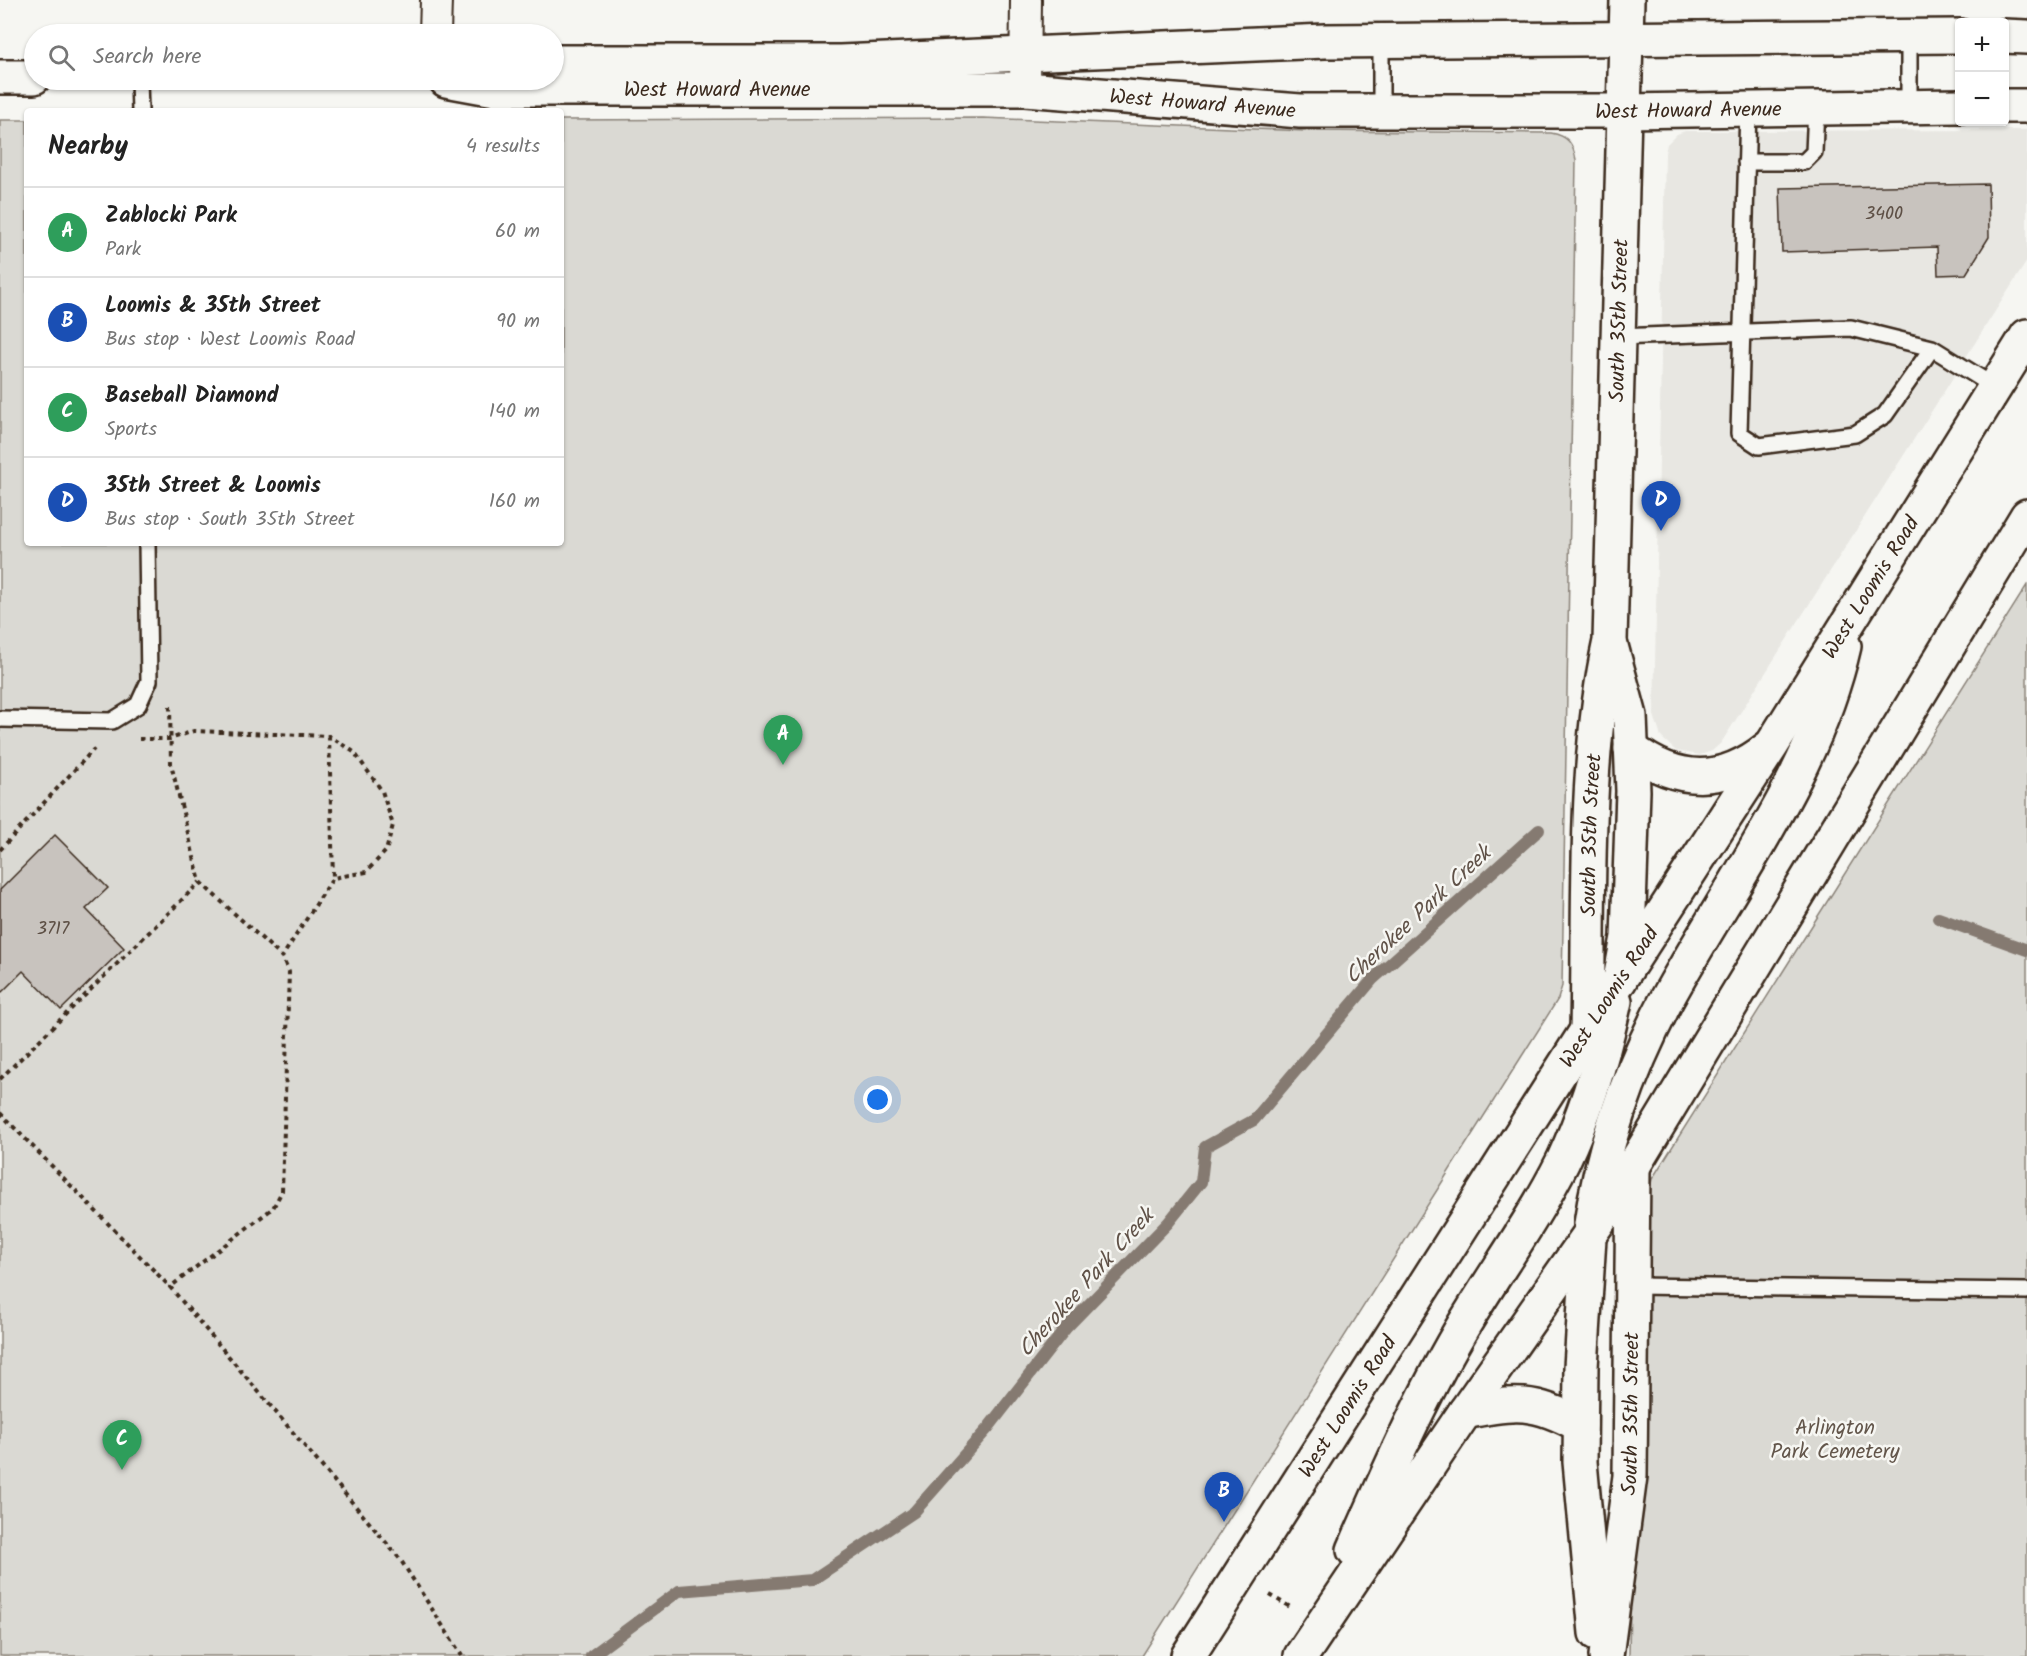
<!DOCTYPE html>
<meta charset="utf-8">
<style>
body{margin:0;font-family:Kalam,sans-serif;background:#f2f2f2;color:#222}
.controls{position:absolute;right:18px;top:18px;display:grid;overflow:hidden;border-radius:6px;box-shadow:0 2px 4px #0004}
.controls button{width:54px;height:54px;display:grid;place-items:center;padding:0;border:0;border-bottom:2px solid #e0e0e0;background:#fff;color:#222;font:30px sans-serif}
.you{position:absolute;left:878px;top:1100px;width:21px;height:21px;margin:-15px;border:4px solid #fff;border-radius:50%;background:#1a73e8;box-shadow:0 0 0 9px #1a73e833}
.badge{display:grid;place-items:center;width:39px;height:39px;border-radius:50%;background:#111827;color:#fff;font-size:20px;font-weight:700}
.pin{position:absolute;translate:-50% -50px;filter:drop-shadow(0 2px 3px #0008)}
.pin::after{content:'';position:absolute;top:32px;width:21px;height:18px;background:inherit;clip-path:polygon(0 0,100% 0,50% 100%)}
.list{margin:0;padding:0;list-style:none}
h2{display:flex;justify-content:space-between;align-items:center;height:78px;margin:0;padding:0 24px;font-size:26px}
h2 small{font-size:20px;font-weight:400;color:#767676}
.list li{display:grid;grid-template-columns:39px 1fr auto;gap:18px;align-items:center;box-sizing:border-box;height:90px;padding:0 24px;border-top:2px solid #e0e0e0}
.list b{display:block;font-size:22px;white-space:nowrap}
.list p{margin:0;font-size:20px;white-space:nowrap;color:#767676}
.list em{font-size:20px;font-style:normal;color:#767676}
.icon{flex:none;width:33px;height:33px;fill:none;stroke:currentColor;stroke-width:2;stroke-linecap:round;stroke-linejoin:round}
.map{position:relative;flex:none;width:2027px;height:1656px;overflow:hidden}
.search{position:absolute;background:#fff;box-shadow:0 2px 4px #0004;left:24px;top:24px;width:540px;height:66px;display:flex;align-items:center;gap:15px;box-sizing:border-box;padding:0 21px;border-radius:33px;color:#767676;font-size:22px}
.panel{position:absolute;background:#fff;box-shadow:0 2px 4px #0004;left:24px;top:108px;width:540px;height:438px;border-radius:6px}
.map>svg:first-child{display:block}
.built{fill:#e8e7e2}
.green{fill:#dad9d3;stroke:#8a8278;stroke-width:1.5}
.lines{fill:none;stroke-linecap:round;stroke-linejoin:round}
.stream{stroke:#857a71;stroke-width:12}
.building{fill:#c8c3be;stroke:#3b2a1e;stroke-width:1.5}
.lane-casing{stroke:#3b2a1e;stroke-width:20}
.street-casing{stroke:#3b2a1e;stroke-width:34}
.secondary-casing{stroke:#3b2a1e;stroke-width:38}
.primary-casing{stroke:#3b2a1e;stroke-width:38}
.path{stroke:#3b2a1e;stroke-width:4;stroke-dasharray:4.5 4.5;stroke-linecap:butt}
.lane{stroke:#f6f6f2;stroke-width:15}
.street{stroke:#f6f6f2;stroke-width:30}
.secondary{stroke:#f6f6f2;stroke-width:33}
.primary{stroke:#f6f6f2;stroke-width:33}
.labels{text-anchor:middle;stroke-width:5;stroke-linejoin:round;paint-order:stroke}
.number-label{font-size:18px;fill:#5e5046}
.street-label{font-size:21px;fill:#3b2a1e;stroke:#f6f6f2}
.park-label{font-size:21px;fill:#63564b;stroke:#f6f6f2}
.water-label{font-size:22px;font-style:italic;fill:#605248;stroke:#f6f6f2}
</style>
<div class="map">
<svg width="2027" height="1656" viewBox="0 0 2027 1656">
<rect width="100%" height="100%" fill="#f6f6f2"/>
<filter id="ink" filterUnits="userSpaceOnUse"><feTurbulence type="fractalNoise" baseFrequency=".0167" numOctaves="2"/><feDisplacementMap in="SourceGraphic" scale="12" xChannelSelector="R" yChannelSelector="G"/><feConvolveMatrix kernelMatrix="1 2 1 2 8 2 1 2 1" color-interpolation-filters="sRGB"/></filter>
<g filter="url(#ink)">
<path class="built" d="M2027,130V261L1721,743L1712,751L1700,755L1676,751L1661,737L1654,715L1665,153L1667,144L1677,134L1685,131Z"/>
<path class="green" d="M983,118L1306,131L1551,133C1568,136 1573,143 1576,160L1562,986L1558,999L1142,1656H0V120H27V543H561V120Z
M2027,585V1656H1629L1630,1602L1643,1464L1648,1197L1652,1179Z"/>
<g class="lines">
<path class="stream" d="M1938,918L2027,950
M591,1656L679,1591L812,1580L914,1512L988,1428L1066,1328L1168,1223L1201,1182L1205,1147L1254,1120L1373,979L1539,830"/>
</g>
<path class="building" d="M1988,184L1989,237L1966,274L1938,275L1937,247L1782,252L1780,188Z
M55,835L108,888L86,909L124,948L61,1010L23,971L2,992L0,990V890Z"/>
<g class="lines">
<defs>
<path id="lane" d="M1909,37V107
M1381,40V111
M139,80L140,111
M1748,109L1739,433L1759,446L1855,434L1885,415L1932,348
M1746,162H1804L1814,152L1816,108
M1618,337L1851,328L1932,348L1995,387
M0,719L112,721L138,705L149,681L147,543
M1634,1286L2027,1291"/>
<path id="street" d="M435,34L436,0
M1025,89L1026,0"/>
<g id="secondary">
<path d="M2004,36L2027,37"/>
<path d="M554,62H840L1325,41L1960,36"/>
<path d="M0,77H34"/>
<path id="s1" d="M446,80L495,89H1025L1300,111H1625L1960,106"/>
<path d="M2004,106H2027"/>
<path d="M1611,646L1630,716L1633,791L1628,937L1620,980"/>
<path id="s2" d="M1587,1030C1590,904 1583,764 1610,641L1627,0"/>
<path d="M1589,1238L1581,1367L1580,1462L1596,1633"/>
<path id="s3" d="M1606,1656L1630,1476L1633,1168"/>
</g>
<g id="primary">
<path d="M1631,749C1678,784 1722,785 1768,748"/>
<path d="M1591,1224C1602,1147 1630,1070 1666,1001C1729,885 1814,777 1844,646"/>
<path d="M1465,1412C1514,1401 1535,1400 1580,1425"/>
<path d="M1354,1550C1386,1477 1419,1402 1459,1333C1493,1275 1533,1221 1563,1161C1587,1110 1603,1055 1615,1001"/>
<path id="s4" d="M1188,1656L1587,1030L1772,745L2027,336"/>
<path d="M1301,1656L1465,1412L1608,1208L2027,516"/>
</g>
</defs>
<use href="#lane" class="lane-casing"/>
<use href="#street" class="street-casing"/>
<use href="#secondary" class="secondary-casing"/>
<use href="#primary" class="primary-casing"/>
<path class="path" d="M170,706L171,764L200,882L282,957L289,972L282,1191L273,1208L170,1287L400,1559L462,1656
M329,736L333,878
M139,739H170L194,731L329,736L354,752L382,791L393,825L386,851L366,872L333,878L282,957
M0,850L94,749
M0,1079L200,882
M0,1113L170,1287
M1270,1595L1290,1607"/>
<use href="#lane" class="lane"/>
<use href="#street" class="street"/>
<use href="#secondary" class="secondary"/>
<use href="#primary" class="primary"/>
</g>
</g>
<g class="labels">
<g class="number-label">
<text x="1884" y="219">3400</text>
<text x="53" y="934">3717</text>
</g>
<g class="street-label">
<text dy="7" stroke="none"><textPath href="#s1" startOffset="272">West Howard Avenue</textPath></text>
<text dy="7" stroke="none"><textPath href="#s1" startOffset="758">West Howard Avenue</textPath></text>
<text dy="7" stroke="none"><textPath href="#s1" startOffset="1244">West Howard Avenue</textPath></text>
<text dy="7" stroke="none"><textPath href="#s2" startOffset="711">South 35th Street</textPath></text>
<text dy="7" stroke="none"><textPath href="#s4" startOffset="1268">West Loomis Road</textPath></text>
<text dy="7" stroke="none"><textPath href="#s2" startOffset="195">South 35th Street</textPath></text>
<text dy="7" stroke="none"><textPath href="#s4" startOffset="782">West Loomis Road</textPath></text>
<text dy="7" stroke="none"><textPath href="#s4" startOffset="296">West Loomis Road</textPath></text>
<text dy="7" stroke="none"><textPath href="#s3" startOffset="244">South 35th Street</textPath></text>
</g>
<g class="park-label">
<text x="1835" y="1434">Arlington<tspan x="1835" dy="24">Park Cemetery</tspan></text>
</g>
<g class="water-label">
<text transform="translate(1417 914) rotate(-43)" y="8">Cherokee Park Creek</text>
<text transform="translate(1085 1282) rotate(-48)" y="8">Cherokee Park Creek</text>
</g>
</g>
</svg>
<div class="controls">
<button>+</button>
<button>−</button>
</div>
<div class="you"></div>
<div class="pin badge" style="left:783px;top:765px;background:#2e9e5b">A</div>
<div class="pin badge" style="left:1224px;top:1522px;background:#1a4fb4">B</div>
<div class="pin badge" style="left:122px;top:1470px;background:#2e9e5b">C</div>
<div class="pin badge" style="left:1661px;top:531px;background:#1a4fb4">D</div>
<div class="search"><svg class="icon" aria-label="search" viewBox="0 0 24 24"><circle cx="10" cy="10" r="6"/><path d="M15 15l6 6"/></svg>Search here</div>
<section class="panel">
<h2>Nearby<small>4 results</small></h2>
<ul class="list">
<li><span class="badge" style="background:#2e9e5b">A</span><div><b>Zablocki Park</b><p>Park</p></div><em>60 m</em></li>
<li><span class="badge" style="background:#1a4fb4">B</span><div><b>Loomis &amp; 35th Street</b><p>Bus stop · West Loomis Road</p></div><em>90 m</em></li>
<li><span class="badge" style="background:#2e9e5b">C</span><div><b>Baseball Diamond</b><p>Sports</p></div><em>140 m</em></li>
<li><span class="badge" style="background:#1a4fb4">D</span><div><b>35th Street &amp; Loomis</b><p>Bus stop · South 35th Street</p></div><em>160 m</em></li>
</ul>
</section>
</div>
